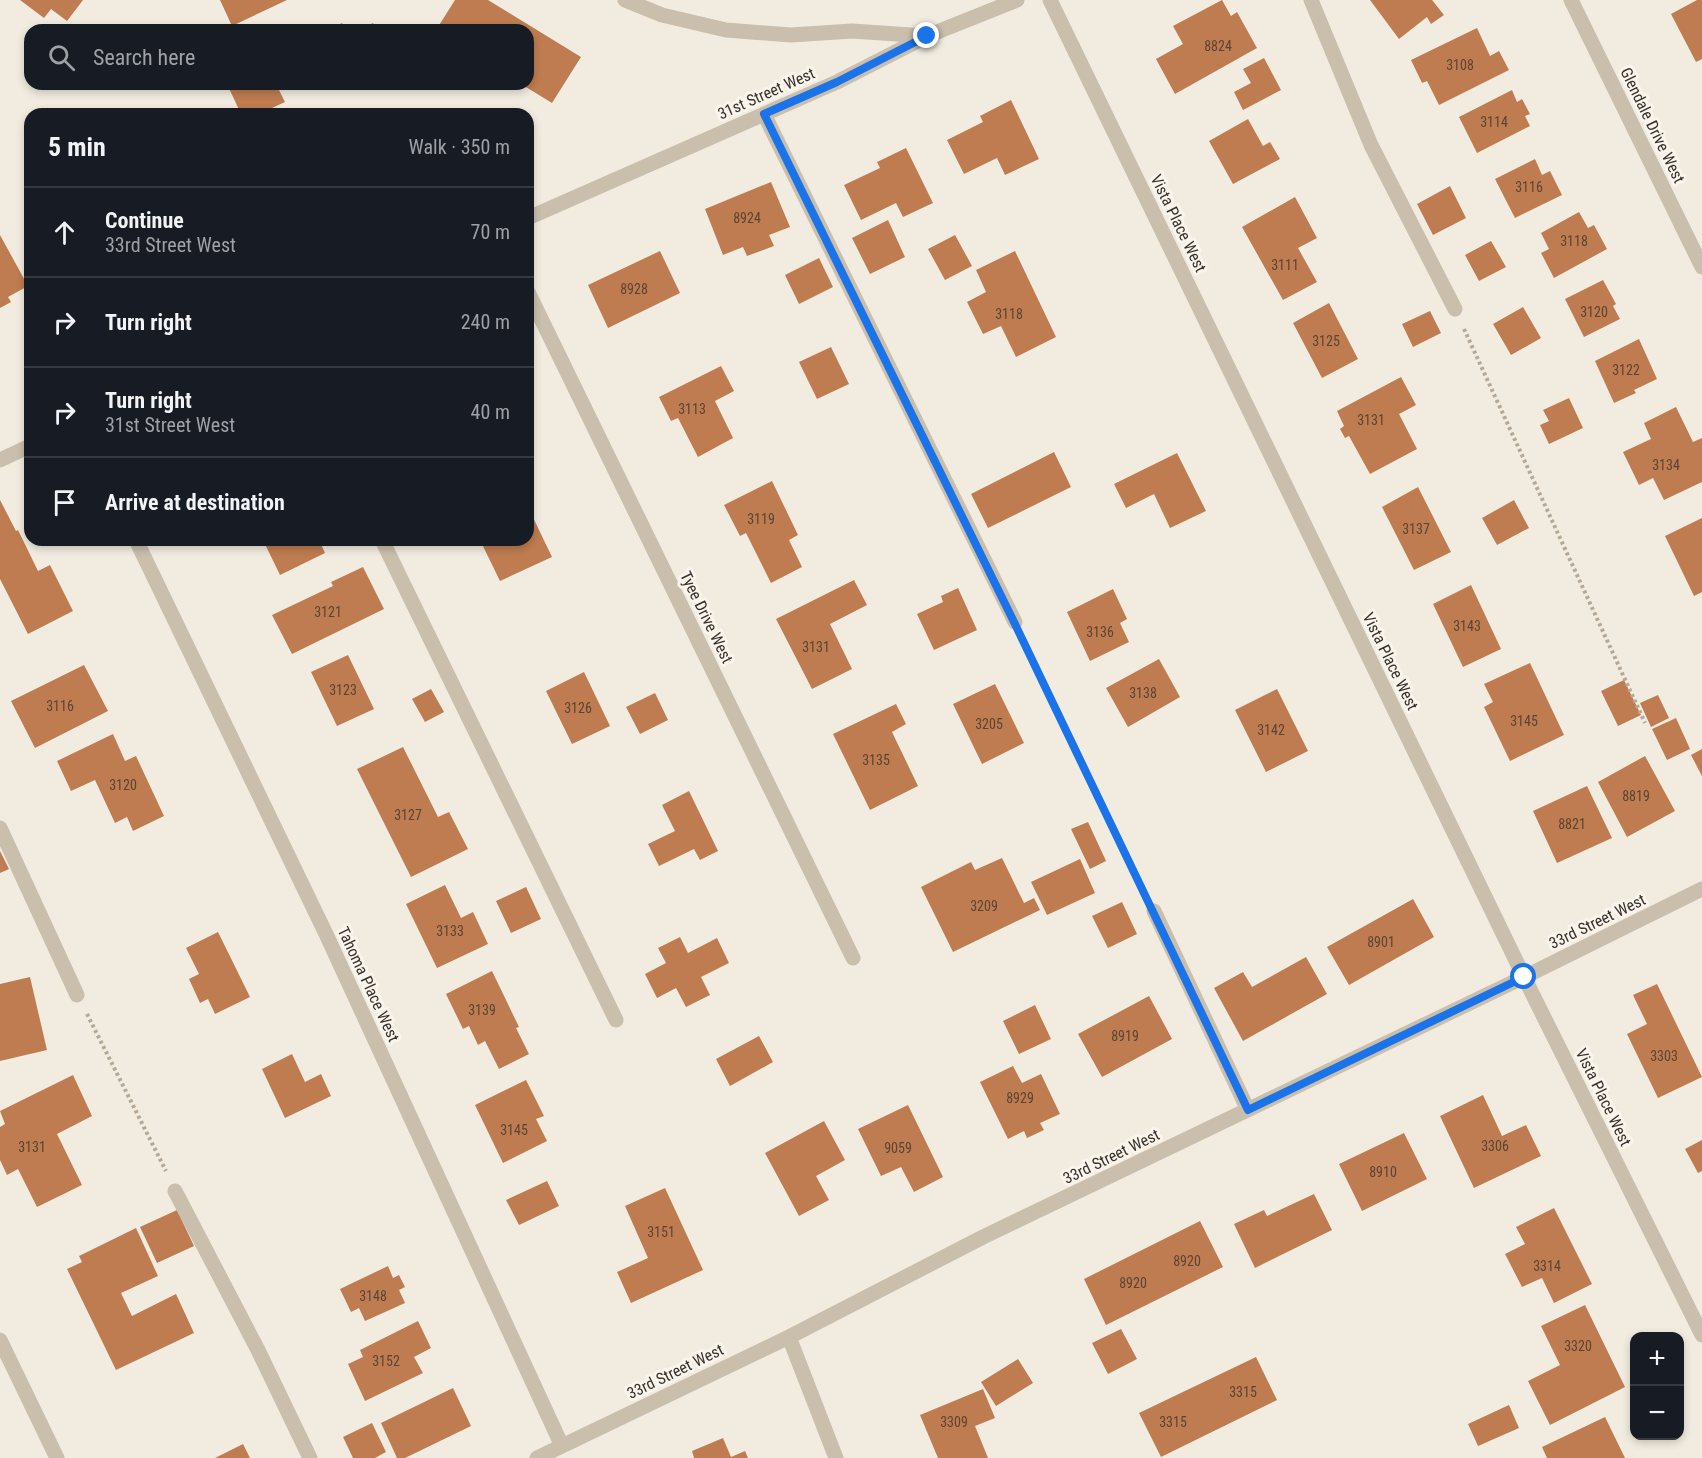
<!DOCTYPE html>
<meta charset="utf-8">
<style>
body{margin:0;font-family:"Roboto Condensed",sans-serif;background:#242831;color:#f1f3f6}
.controls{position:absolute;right:18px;bottom:18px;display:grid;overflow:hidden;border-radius:12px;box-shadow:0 3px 9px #0003}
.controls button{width:54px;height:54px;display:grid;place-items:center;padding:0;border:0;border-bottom:2px solid #363941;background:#171b24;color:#f1f3f6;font:30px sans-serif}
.stop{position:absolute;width:18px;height:18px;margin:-14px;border:4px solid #1a73e8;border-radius:50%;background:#fff}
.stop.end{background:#1a73e8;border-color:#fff;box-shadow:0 2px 6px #0008}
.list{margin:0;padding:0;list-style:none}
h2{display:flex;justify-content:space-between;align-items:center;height:78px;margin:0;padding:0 24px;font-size:26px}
h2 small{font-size:20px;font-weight:400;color:#9ea1a6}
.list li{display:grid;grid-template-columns:39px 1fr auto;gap:18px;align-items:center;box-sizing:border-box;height:90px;padding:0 24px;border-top:2px solid #363941}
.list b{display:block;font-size:22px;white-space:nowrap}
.list p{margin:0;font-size:20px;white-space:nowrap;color:#9ea1a6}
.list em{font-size:20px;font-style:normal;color:#9ea1a6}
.icon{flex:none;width:33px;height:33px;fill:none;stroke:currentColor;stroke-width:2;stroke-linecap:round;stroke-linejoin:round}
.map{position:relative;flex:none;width:1702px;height:1458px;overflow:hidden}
.search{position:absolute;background:#171b24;box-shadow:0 3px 9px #0003;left:24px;top:24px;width:510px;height:66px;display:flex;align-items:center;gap:15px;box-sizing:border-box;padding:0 21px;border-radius:18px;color:#9ea1a6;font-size:22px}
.panel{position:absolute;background:#171b24;box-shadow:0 3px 9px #0003;left:24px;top:108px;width:510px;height:438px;border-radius:18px}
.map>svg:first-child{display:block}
.building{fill:#bf7c50}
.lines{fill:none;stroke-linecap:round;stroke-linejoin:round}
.path{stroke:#b5a896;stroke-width:4;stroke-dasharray:3 3;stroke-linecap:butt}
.minor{stroke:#cabeac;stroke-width:15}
.route{stroke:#1a73e8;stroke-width:8}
.labels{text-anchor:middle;stroke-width:6;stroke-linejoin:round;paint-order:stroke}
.number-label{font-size:14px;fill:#5a4434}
.street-label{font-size:16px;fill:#38312b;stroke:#f9f5ec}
</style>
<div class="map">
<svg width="1702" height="1458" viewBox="0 0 1702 1458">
<rect width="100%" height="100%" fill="#f2ece0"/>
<path class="building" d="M20,0H83L67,21L51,9L44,18Z
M220,0H287L232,26Z
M455,0H488L581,57L552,103L521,84H528V30H436Z
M1222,0L1231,16L1237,12L1257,48L1175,94L1156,59L1183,44L1173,26Z
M1370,0H1432L1444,15L1431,24L1427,17L1399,39Z
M1697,0H1702V59L1696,62L1671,14Z
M342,23L345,30H328Z
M373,23L377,30H358Z
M1477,28L1490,56L1499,51L1509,70L1439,105L1427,81L1422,83L1411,60Z
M1264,58L1281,90L1243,110L1234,92L1251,83L1243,69Z
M227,84H276L285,102L259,114H241Z
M1512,90L1517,102L1522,99L1530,114L1525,116L1530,126L1477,153L1459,117Z
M1011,100L1039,159L1005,175L997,158L964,174L947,140L983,122L980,116Z
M1248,119L1263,146L1270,142L1280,159L1233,184L1209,141Z
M906,148L933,203L903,217L896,203L861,220L844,185L880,168L877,162Z
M1535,159L1542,175L1550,171L1562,195L1515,218L1495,179Z
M771,182L790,227L769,235L774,246L747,256L743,247L723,255L705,209Z
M1450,186L1466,218L1433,235L1417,204Z
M1295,197L1317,238L1298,248L1317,282L1283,300L1242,227Z
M1579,212L1588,228L1594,225L1607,249L1554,278L1541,253L1549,249L1541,233Z
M888,220L905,257L870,274L852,238Z
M0,235L28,286L8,297L11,302L0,308Z
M955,235L972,266L945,280L928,249Z
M1491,241L1506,267L1479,281L1465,255Z
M660,251L680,293L608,328L588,285Z
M1015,251L1056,337L1016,357L1001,326L983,334L967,302L986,292L976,270Z
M819,258L833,287L799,304L785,275Z
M1603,280L1616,304L1613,306L1620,319L1584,337L1565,299Z
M1329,303L1358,359L1322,378L1293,323Z
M1523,307L1541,338L1511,355L1493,324Z
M1430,311L1441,333L1413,347L1402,324Z
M1639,339L1657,379L1634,390L1636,393L1614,403L1595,361Z
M831,347L849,384L817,399L799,362Z
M721,366L734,391L715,401L733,438L698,457L678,418L671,421L659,397Z
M1401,377L1416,405L1399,414L1417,449L1370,474L1349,436L1345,438L1340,429L1344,426L1337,411Z
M1569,398L1583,428L1549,444L1540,425L1549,421L1543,410Z
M1676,407L1693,442L1702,438V482L1664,500L1653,478L1639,485L1623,452L1651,439L1644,423Z
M1054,452L1071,487L988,528L971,494Z
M1177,453L1206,511L1170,528L1154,494L1126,508L1114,484Z
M772,481L798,535L789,540L802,567L771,583L746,533L740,536L724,505Z
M1418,487L1451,552L1414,570L1382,507Z
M0,500L16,531L18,530L38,571L50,565L73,611L28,634L0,579Z
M1514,500L1529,528L1497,545L1482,518Z
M528,507L552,557L500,581L480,540H528Z
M1702,518V592L1694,596L1665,536Z
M263,540H325L320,542L325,553L280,575Z
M363,567L384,609L292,654L272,615L333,586L331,582Z
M854,580L867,605L830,624L852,669L812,689L776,619Z
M1471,585L1501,649L1463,667L1433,604Z
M958,588L977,630L934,650L917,614L943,602L941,596Z
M1113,589L1127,619L1120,623L1129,642L1090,661L1067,612Z
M348,655L374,709L337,726L311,672Z
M1159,659L1180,697L1128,727L1106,688Z
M1530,663L1564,735L1510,761L1484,707L1493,702L1484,684Z
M84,665L108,711L35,748L11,701Z
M584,672L610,726L572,744L546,691Z
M1624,680L1641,715L1618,726L1601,691Z
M995,684L1024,743L982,764L953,704Z
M431,689L444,712L425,722L412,699Z
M1277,689L1308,751L1266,772L1235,710Z
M655,693L668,720L640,734L626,707Z
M1658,695L1669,718L1651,727L1640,703Z
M896,704L906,724L892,732L918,786L870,810L833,734Z
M1676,718L1690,749L1667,760L1652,729Z
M113,734L125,761L136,756L164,816L133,831L127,817L115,823L95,780L71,791L57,761Z
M403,747L438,817L449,812L468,849L411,877L357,769Z
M1702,749V776L1691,755Z
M1645,756L1675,811L1627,837L1598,782Z
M1587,786L1612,838L1557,863L1533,811Z
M689,791L718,851L700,860L694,849L659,866L648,844L675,831L662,805Z
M1088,822L1106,861L1090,869L1071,829Z
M0,851L9,869L0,873Z
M1002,858L1024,903L1034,898L1040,910L953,952L921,887L971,862L975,870Z
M1080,859L1095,893L1047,915L1031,882Z
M445,885L461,918L473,912L488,944L437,968L406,904Z
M526,887L541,919L511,933L496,901Z
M1413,899L1434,937L1349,985L1327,947Z
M1122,902L1137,934L1108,948L1092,916Z
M218,932L250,997L215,1014L208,999L200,1003L189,979L199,974L186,948Z
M680,937L688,953L717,938L729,963L701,977L710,995L686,1007L676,988L657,998L645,974L666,963L658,948Z
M1306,957L1327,994L1243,1041L1214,988L1243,972L1252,987Z
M492,971L519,1027L516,1028L529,1054L499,1069L485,1041L478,1045L469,1026L463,1029L446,994Z
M30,977L47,1050L0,1061V984Z
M1657,984L1702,1077L1658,1098L1627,1034L1647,1024L1633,995Z
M1149,996L1172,1039L1102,1077L1078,1034Z
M1035,1005L1051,1039L1019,1054L1003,1021Z
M759,1036L773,1062L730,1086L716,1059Z
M292,1054L305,1082L321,1074L331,1096L285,1118L262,1069Z
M1013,1066L1022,1083L1041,1074L1060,1114L1040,1123L1044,1130L1027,1138L1024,1131L1008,1139L980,1082Z
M73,1075L92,1116L57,1134L82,1185L37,1207L18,1169L7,1175L0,1160V1127L5,1124L0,1111Z
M526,1080L544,1116L536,1119L547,1141L503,1163L475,1105Z
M1483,1095L1502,1136L1526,1125L1541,1156L1474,1188L1440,1116Z
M908,1105L943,1177L914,1192L901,1167L881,1176L858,1129Z
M824,1121L845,1160L816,1176L829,1200L799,1216L765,1153Z
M1404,1133L1427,1179L1362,1211L1339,1164Z
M1702,1140V1171L1698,1173L1685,1149Z
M547,1181L559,1206L519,1225L506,1200Z
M665,1188L703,1270L631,1303L617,1272L648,1258L625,1206Z
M1314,1194L1332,1230L1255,1268L1234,1224L1264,1210L1267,1216Z
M1554,1208L1592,1284L1554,1303L1542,1278L1522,1287L1505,1254L1525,1244L1516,1227Z
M177,1210L194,1246L157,1263L140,1227Z
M1200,1221L1223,1267L1106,1325L1084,1279Z
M136,1228L158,1276L121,1293L132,1316L176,1294L194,1333L116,1370L67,1269L82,1262L79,1256Z
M388,1266L393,1278L399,1275L405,1287L399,1290L405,1303L365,1321L359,1308L351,1312L340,1289Z
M1585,1305L1625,1387L1550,1425L1528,1381L1560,1365L1541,1326Z
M418,1321L431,1348L414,1357L423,1373L365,1401L348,1364L363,1357L360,1350Z
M1121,1329L1137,1359L1108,1374L1092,1343Z
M1256,1357L1277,1400L1161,1457L1139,1413Z
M1018,1359L1033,1383L996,1406L981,1382Z
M453,1388L471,1426L405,1458H397L381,1423Z
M983,1389L995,1418L975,1426L988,1458H938L920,1415Z
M1509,1405L1519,1428L1478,1446L1468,1424Z
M1605,1417L1625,1458H1547L1542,1447Z
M372,1423L386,1452L375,1458H353L343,1437Z
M723,1438L731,1457L745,1451L748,1458H694L692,1451Z
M243,1444L250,1458H215Z"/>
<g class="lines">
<path class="path" d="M1464,329L1645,723
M1024,641L1145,891
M87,1014L166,1171"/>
<path class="minor" d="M625,0L662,15L726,30L791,35L852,31L926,36
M1050,0L1524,977L1702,1335
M1311,0L1371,145L1455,309
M1571,0L1702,267
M764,114L1015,622
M528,218L837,82L927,36L1017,0
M528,292L853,958
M0,460L30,446
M136,540L326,934L562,1446
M382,540L616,1020
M0,828L77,995
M1154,911L1248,1110
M175,1191L258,1350L310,1458
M789,1337L836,1458
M0,1340L57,1458
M537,1458L789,1337L983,1237L1524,977L1702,889"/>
</g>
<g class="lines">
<path class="route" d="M927,36L837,82L764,114L1014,622L1248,1110L1524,977"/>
</g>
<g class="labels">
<g class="number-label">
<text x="1218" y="51">8824</text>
<text x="1460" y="70">3108</text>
<text x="1494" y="127">3114</text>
<text x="1529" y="192">3116</text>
<text x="747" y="223">8924</text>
<text x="1574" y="246">3118</text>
<text x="1285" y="270">3111</text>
<text x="634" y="294">8928</text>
<text x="1594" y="317">3120</text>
<text x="1009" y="319">3118</text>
<text x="1326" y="346">3125</text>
<text x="1626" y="375">3122</text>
<text x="692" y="414">3113</text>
<text x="1371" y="425">3131</text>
<text x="1666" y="470">3134</text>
<text x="761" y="524">3119</text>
<text x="1416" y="534">3137</text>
<text x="328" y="617">3121</text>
<text x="1467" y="631">3143</text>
<text x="1100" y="637">3136</text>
<text x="816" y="652">3131</text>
<text x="343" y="695">3123</text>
<text x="1143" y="698">3138</text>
<text x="60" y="711">3116</text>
<text x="578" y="713">3126</text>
<text x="1524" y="726">3145</text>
<text x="989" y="729">3205</text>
<text x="1271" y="735">3142</text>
<text x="876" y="765">3135</text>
<text x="123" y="790">3120</text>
<text x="1636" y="801">8819</text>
<text x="408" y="820">3127</text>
<text x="1572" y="829">8821</text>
<text x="984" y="911">3209</text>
<text x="450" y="936">3133</text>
<text x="1381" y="947">8901</text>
<text x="482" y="1015">3139</text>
<text x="1125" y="1041">8919</text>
<text x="1664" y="1061">3303</text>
<text x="1020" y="1103">8929</text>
<text x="514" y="1135">3145</text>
<text x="1495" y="1151">3306</text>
<text x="32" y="1152">3131</text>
<text x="898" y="1153">9059</text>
<text x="1383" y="1177">8910</text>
<text x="661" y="1237">3151</text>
<text x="1187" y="1266">8920</text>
<text x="1547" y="1271">3314</text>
<text x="1133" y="1288">8920</text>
<text x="373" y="1301">3148</text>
<text x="1578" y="1351">3320</text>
<text x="386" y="1366">3152</text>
<text x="1243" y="1397">3315</text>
<text x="954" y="1427">3309</text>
<text x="1173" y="1427">3315</text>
</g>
<g class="street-label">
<text transform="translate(766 93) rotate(-24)" y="6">31st Street West</text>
<text transform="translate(1653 125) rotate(64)" y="6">Glendale Drive West</text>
<text transform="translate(1179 223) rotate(64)" y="6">Vista Place West</text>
<text transform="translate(707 617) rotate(64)" y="6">Tyee Drive West</text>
<text transform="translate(1391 661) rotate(64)" y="6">Vista Place West</text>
<text transform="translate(1597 921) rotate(-26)" y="6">33rd Street West</text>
<text transform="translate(369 984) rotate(65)" y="6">Tahoma Place West</text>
<text transform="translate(1604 1097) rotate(64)" y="6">Vista Place West</text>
<text transform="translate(1111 1156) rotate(-26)" y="6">33rd Street West</text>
<text transform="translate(675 1371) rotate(-26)" y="6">33rd Street West</text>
</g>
</g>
</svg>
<div class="controls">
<button>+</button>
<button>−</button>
</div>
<div class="stop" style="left:1524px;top:977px"></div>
<div class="stop end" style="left:927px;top:36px"></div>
<div class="search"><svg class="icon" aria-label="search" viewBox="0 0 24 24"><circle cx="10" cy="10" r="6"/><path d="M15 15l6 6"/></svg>Search here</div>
<section class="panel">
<h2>5 min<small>Walk · 350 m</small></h2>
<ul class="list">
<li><svg class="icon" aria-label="ahead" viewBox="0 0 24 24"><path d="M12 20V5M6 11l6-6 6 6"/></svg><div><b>Continue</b><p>33rd Street West</p></div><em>70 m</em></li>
<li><svg class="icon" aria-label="right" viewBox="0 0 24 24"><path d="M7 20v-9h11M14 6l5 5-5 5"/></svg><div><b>Turn right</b></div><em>240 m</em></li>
<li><svg class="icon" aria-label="right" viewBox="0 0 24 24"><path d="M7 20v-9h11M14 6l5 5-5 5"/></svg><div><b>Turn right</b><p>31st Street West</p></div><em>40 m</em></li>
<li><svg class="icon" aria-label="arrive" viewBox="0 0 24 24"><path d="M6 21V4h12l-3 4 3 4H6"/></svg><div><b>Arrive at destination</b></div></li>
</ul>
</section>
</div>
